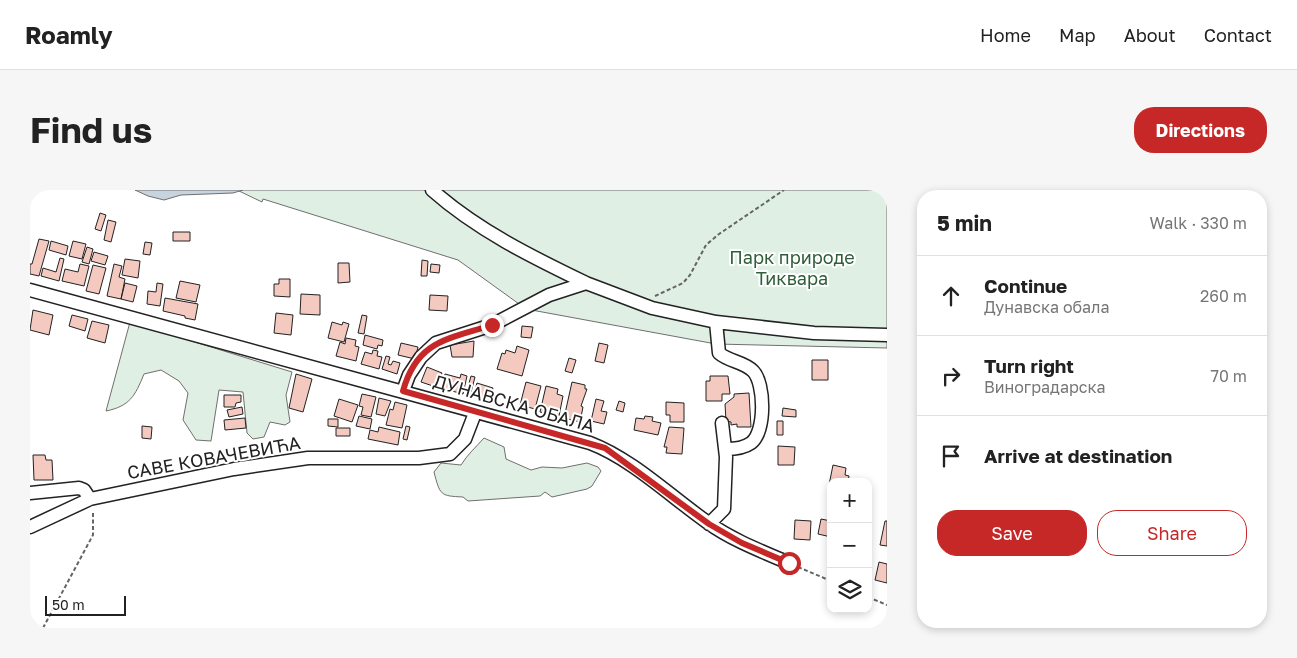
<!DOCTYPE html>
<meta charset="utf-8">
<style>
body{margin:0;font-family:"Golos Text",sans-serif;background:#f6f6f6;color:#222}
.controls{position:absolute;right:15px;bottom:15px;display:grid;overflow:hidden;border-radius:10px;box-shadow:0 2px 8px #0003}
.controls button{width:45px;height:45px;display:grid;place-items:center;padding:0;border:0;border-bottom:1px solid #e0e0e0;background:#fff;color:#222;font:25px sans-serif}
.scale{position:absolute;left:15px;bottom:12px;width:81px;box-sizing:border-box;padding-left:5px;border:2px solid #222;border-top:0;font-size:14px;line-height:18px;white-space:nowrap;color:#222;-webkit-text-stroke:4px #fff;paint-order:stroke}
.stop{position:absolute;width:15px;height:15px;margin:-11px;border:4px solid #c62828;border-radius:50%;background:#fff}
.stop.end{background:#c62828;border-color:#fff;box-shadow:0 1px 5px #0008}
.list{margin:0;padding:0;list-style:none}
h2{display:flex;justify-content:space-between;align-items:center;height:65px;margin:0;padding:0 20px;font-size:21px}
h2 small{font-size:16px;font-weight:400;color:#767676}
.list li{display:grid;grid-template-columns:32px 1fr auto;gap:15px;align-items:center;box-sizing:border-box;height:80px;padding:0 20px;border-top:1px solid #e0e0e0}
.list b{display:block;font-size:19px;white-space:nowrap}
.list p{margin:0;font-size:16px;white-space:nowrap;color:#767676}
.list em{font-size:16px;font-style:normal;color:#767676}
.actions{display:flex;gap:10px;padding:15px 20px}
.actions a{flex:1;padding:11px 0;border:1px solid #c62828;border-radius:20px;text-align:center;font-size:18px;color:#c62828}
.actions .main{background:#c62828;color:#fff}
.icon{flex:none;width:28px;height:28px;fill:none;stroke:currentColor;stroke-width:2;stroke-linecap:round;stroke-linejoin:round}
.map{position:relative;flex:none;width:857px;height:438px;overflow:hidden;border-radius:20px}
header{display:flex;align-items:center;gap:30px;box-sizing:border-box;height:70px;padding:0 25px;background:#fff;border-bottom:1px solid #e0e0e0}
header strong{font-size:24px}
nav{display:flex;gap:28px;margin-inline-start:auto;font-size:18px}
.intro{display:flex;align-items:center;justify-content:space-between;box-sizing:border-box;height:120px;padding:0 30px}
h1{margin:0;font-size:35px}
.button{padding:12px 22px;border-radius:20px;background:#c62828;color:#fff;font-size:18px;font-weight:700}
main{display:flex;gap:30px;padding:0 30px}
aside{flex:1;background:#fff;border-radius:20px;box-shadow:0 2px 8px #0003}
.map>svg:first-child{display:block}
.green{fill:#e0efe3;stroke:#6f6f6f}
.water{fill:#c7d3dd;stroke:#6f6f6f}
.building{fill:#f3c9c0;stroke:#222}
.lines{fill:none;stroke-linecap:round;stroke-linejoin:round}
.minor-casing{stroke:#222;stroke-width:15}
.path{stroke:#646464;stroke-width:2;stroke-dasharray:4 2.5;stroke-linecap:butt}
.minor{stroke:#fff;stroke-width:12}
.route{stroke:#c62828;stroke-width:6}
.labels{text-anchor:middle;stroke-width:4;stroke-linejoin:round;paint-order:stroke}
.park-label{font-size:18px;fill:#2f5e38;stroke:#fff}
.street-label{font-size:18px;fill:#222;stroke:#fff}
</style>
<header>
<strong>Roamly</strong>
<nav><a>Home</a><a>Map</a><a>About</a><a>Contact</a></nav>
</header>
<div class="intro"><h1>Find us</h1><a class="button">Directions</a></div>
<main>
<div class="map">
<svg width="857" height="438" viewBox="0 0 857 438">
<rect width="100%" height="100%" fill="#fff"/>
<path class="green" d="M207,0H857V158L686,154L496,119L428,70L233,9L232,12Z
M100,132L262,182L256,205L260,232L255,235L240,232L234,247L223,249L217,243L213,202L189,200L181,251L166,250L153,230L158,203L149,191L131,180L114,184C105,206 100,216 76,221Z
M454,248L474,257L476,269L501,280L512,277L532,278L557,273L568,277L571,281L562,296L557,299L522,307L515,302L510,306L438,311L433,307C410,306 410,305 404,282L411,273L431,275C437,265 446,257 454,248Z"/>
<path class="water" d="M105,0H213L203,3L151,5L134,10L118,6Z"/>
<path class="building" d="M70,23L76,25L71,41L65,39Z
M78,30L86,32L81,52L74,50Z
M143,42H160V51H143Z
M9,49L19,51L9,86L0,84V74H2Z
M21,51L38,56L36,65L19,60Z
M43,51L56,54L52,69L39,66Z
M115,52L122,53L120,65L113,64Z
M57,57L63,59L59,74L52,72Z
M64,62L78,66L75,75L61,71Z
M30,68L34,69L29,91L11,86L13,78L26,82Z
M95,69L110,71L108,88L92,85Z
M392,70L398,71L397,86H391Z
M308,73H319L320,92L308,93Z
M50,74L59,76L54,96L32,91L35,79L48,82Z
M84,74L92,76L89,87L95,89L91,109L77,106Z
M401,74L410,75L409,83L400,82Z
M63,75L76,78L69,104L56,101Z
M249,89H260V107L244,106V94H249Z
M150,91L170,95L166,112L146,108Z
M95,93L107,96L103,112L91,109Z
M127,93L133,94L130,116L117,114L118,101L126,102Z
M271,104L290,105V125L270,124Z
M400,105L418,106L417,121L399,120Z
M135,108L168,114L165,130L155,128V126L133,121Z
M3,120L23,125L19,145L0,140Z
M246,123L263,125L261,145L244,143Z
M42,125L58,129L55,141L39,136Z
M332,125L337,126L334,144L328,143Z
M62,131L79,135L75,153L57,148Z
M302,132L312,135L313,132L319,134L314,152L298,148Z
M492,136L503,137L501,148L491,147Z
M335,145L353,150L352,156L348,155L347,159L333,155Z
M316,148L326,150L325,156L329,157L326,171L306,166L310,152L315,154Z
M444,151L443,167H422L420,155Z
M371,153L388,157L385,169L368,165Z
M569,153L578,155L574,173L565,171Z
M487,156L499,160L492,186L467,179L472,163L475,164L476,160L485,163Z
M343,160L348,161L347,166L352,167L349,179L331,174L335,162L342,164Z
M356,166L360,167L358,174L361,175L363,171L370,173L367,184L352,179Z
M539,168L546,170L542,183L535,181Z
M782,170H798V190H782Z
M397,177L412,183L406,197L391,192Z
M266,184L282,189L273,222L259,218Z
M415,184L430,188L431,184L437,186L433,204L411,198Z
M441,186L445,187L440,206L436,204Z
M680,186H698L700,204H692V211H676V191H680Z
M496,192L511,196L505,219L490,215Z
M542,192L555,195V199H557L551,216L553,217L550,232L534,228Z
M447,193L463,198L459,211L443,206Z
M516,196L528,199L527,204L533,206L529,226L510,222Z
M719,203L721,237H707V234L701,235V232L696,231L695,214L704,207V204Z
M332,204L346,207L341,227L331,225L333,217L329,216Z
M194,205H211V212L206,213L205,217H194Z
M349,208L361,211L355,226L346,224Z
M309,209L328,215L322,232L304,226Z
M566,209L574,211L571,221L577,222L574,234L561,231Z
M589,211L595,213L593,222L586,220Z
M365,212L377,215L372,238L356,235L360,219L363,220Z
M636,212L654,213V232H640V225H636Z
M212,217L213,224L199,227L197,220Z
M753,218L766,220V227L752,226Z
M329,226L342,229L340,239L326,236Z
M615,226L623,227L622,231L631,233L628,245L604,240L606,228L614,229Z
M215,228L216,238L195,240L194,230Z
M298,229H308V237L298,236Z
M747,231H753V245H747Z
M112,236L122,237L121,249L112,248Z
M376,236L380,237L377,250L373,249Z
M349,237L370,242L368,255L338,249L340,240L348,242Z
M639,237L654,238L652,264L636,263L637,257H634Z
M306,238H320V246H306Z
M748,256L765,257L764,275H748Z
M3,265H15L16,270H22L23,290H4Z
M803,275L816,278L815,285L819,286L818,292H801V300H798Z
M791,329L801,331V347L788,344Z
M765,330L781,331L780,350L764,349Z
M855,331H857V356L850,355Z
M849,372L857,374V393L845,390Z"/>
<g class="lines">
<defs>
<path id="minor" d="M402,0C447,40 502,67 556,93
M0,100L560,253C602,269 640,306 677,332C702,350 731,361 759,373
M686,132L689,163C699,172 713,171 723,181C735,193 736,242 721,253C714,258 705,259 696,259
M373,201L379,185L391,167L406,153L462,135L519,105L556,93L622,118L686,132L784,143L857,145
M0,303L49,298L54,300L60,309
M679,334L694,319L696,267L692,233
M0,337L60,309L204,279L278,268H389L420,264L435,249L445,223"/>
</defs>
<use href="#minor" class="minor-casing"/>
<path class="path" d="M625,106L653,93L660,85L676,55L689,44L754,0
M768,377L801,391
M838,407L857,415
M13,438L63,345V321"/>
<use href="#minor" class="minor"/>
</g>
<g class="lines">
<path class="route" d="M462,135C419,149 387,150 373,201L575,258L679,334L712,353L759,373"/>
</g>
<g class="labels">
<g class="park-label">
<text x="762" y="74">Парк природе<tspan x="762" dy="21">Тиквара</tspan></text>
</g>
<g class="street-label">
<text transform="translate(484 214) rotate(16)" y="6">ДУНАВСКА ОБАЛА</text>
<text transform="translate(184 268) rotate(-10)" y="6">САВЕ КОВАЧЕВИЋА</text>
</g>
</g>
</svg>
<div class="controls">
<button>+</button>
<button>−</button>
<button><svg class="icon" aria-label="layers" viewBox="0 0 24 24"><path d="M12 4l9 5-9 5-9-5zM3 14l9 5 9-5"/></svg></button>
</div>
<div class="scale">50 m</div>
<div class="stop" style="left:759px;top:373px"></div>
<div class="stop end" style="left:462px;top:135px"></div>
</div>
<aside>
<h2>5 min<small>Walk · 330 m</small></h2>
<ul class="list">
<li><svg class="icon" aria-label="ahead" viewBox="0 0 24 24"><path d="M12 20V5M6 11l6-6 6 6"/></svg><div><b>Continue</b><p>Дунавска обала</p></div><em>260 m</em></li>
<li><svg class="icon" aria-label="right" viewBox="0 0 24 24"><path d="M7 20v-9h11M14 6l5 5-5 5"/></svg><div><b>Turn right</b><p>Виноградарска</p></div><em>70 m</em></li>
<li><svg class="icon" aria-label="arrive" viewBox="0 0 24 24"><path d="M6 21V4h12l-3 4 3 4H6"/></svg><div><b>Arrive at destination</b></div></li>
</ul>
<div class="actions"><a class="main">Save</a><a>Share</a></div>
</aside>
</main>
